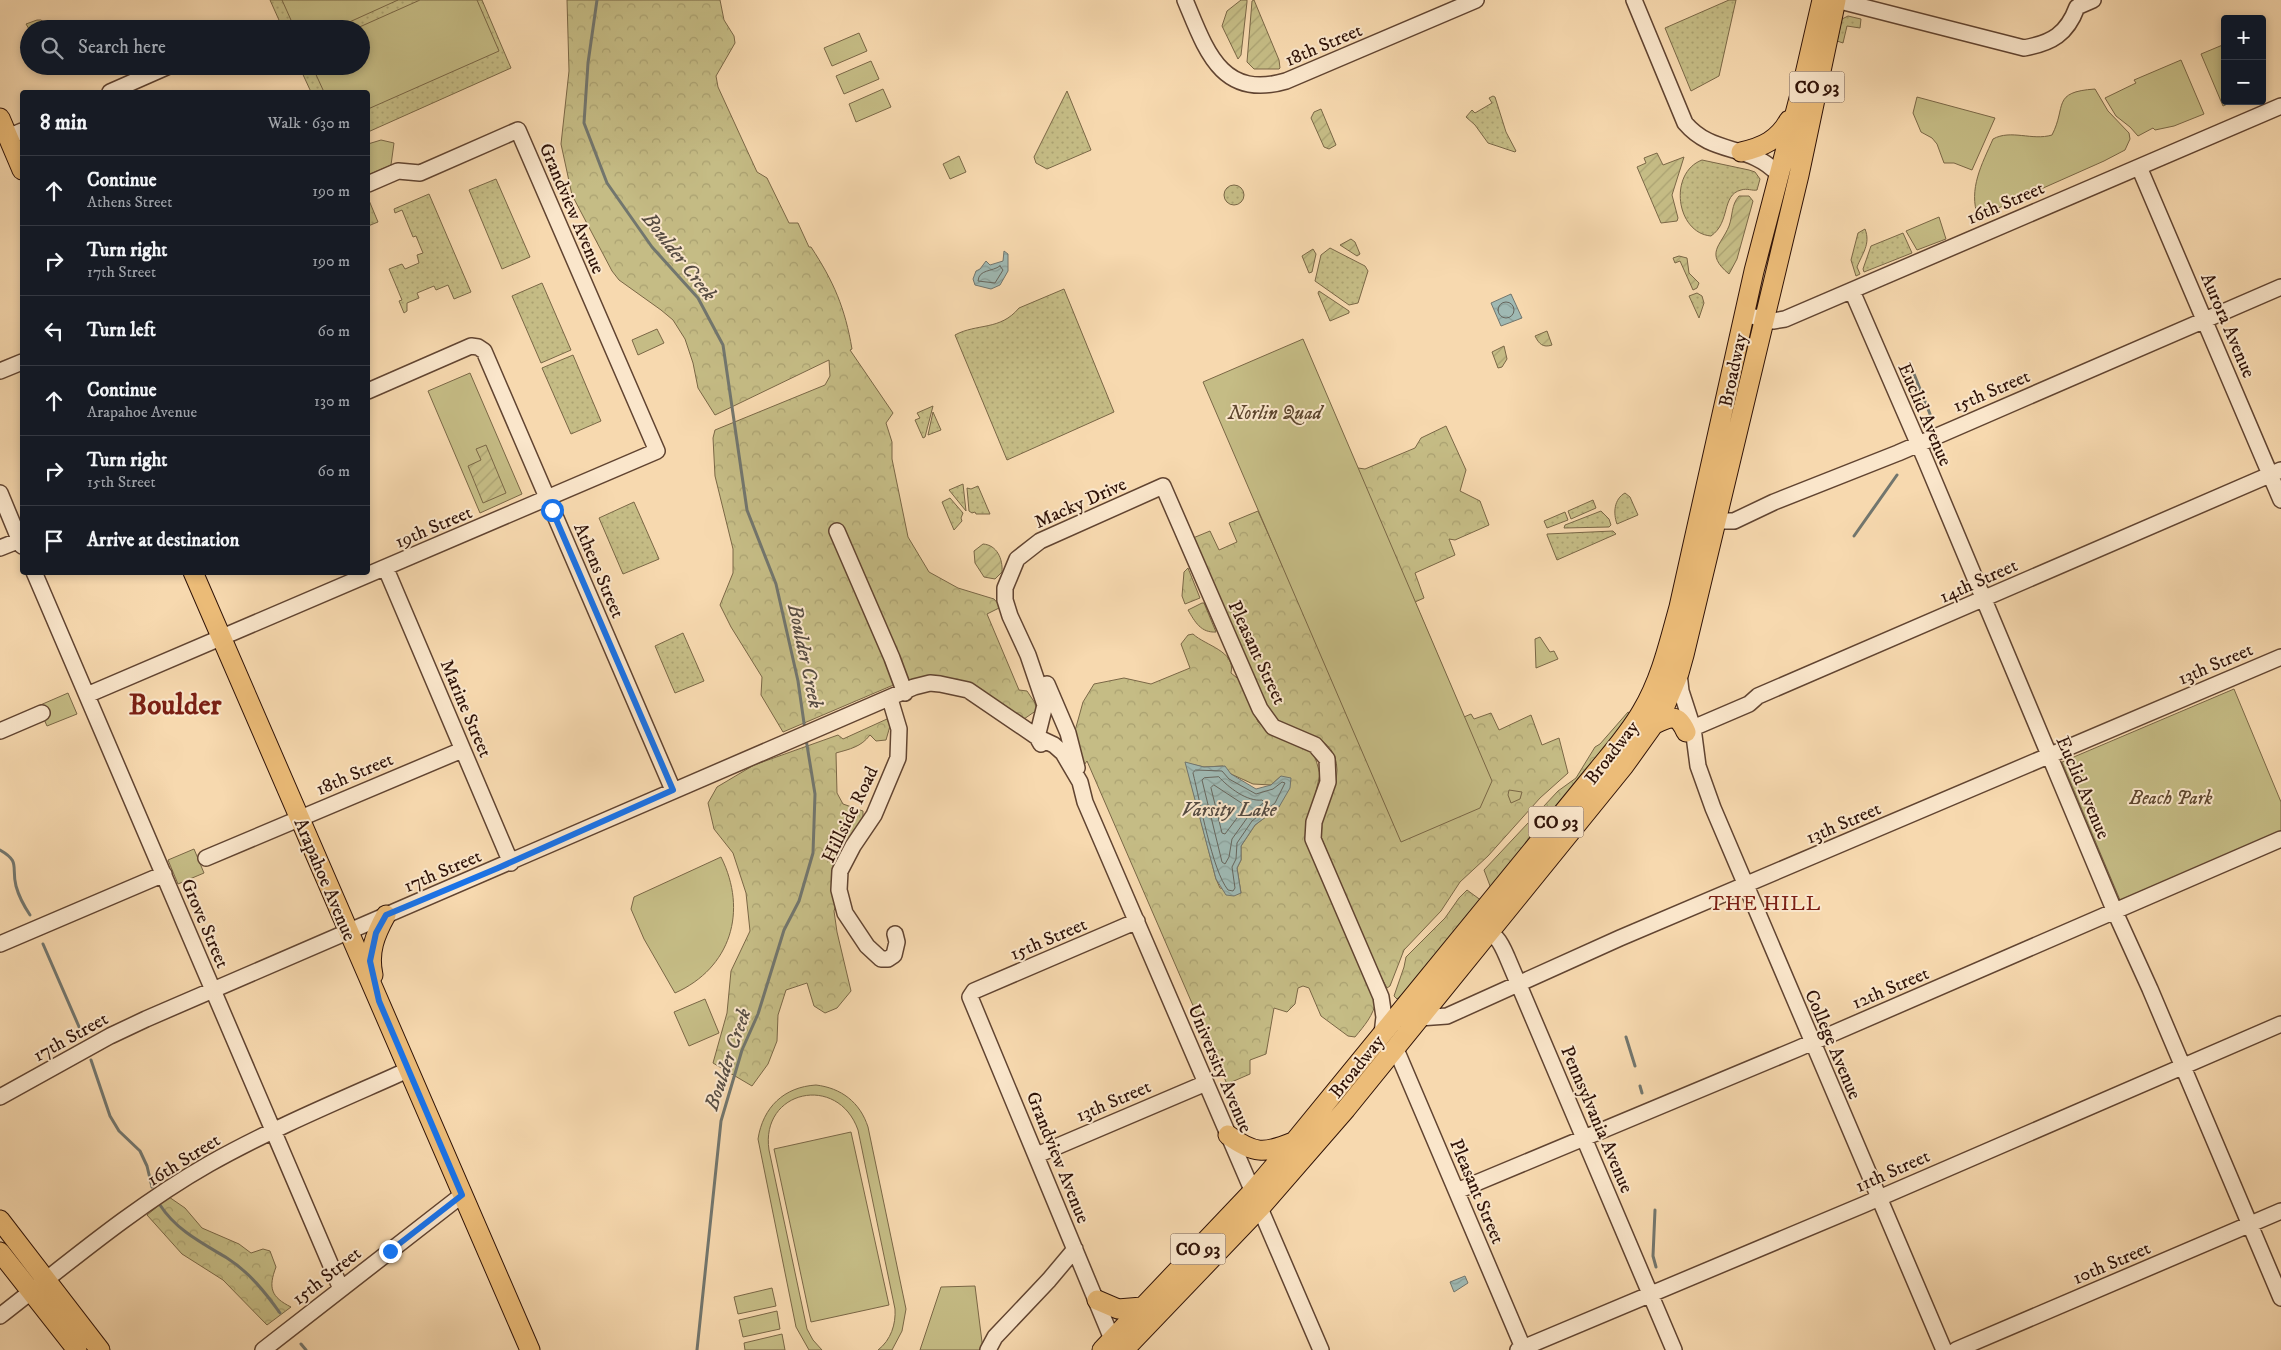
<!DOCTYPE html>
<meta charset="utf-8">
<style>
body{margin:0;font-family:"IM FELL DW Pica",serif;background:#242831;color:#f1f3f6}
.controls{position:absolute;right:15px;top:15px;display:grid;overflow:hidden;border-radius:5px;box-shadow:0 2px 8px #0003}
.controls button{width:45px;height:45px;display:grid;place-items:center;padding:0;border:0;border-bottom:1px solid #363941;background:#171b24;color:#f1f3f6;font:25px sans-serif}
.stop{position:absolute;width:15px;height:15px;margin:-11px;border:4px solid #1a73e8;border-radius:50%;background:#fff}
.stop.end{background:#1a73e8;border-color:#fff;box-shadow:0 1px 5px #0008}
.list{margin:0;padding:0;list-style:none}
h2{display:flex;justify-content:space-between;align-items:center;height:65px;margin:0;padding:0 20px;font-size:21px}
h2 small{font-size:16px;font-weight:400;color:#9ea1a6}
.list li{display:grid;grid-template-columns:32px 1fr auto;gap:15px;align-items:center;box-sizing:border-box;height:70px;padding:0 20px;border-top:1px solid #363941}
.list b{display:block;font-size:19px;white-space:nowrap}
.list p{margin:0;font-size:16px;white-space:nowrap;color:#9ea1a6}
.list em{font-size:16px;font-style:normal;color:#9ea1a6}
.icon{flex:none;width:28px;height:28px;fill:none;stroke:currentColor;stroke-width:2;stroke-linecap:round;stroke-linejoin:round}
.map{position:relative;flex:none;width:2281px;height:1350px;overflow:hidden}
.search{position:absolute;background:#171b24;box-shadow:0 2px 8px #0003;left:20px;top:20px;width:350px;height:55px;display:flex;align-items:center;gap:12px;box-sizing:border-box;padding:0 18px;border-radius:28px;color:#9ea1a6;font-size:19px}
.panel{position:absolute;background:#171b24;box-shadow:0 2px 8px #0003;left:20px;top:90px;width:350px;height:485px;border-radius:5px}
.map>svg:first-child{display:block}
.grass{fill:url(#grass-dots);stroke:#7a6746}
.forest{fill:url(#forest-crowns);stroke:#7a6746;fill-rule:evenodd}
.park{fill:#c5bc85;stroke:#7a6746}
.garden{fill:url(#garden-furrows);stroke:#7a6746}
.water{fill:url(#water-waves);stroke:#72766e}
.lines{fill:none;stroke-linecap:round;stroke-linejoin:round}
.shore{stroke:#67665d;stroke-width:1}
.stream{stroke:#72766e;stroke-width:3}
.minor-casing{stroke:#614431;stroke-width:18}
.major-casing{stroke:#2f1207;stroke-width:21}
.minor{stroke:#fae6cb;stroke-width:15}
.major{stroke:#ecbc78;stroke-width:19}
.route{stroke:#1a73e8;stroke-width:6}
.labels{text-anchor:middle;stroke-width:4;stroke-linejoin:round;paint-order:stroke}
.shield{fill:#fae6cb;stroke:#6c5242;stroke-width:1}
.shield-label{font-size:18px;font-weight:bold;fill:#2f1207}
.street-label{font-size:19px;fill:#2f1207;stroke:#fae6cb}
.park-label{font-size:19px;font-style:italic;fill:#5c452d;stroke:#fae6cb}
.water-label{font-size:20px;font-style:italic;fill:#564c43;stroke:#fae6cb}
.neighbourhood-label{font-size:20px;letter-spacing:1px;fill:#7a1f14;stroke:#fae6cb}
.town-label{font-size:29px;font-weight:bold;fill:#7a1f14;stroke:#fae6cb}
</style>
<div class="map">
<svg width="2281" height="1350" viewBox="0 0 2281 1350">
<defs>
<pattern id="grass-dots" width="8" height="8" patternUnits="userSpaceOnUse" patternTransform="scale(1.25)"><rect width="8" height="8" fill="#c5bc85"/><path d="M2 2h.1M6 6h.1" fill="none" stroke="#aaa171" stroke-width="1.8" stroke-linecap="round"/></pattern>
<pattern id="forest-crowns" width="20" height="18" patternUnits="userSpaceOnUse" patternTransform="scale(1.25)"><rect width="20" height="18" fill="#c5bc85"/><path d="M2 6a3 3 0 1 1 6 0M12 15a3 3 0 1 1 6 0" fill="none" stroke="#aaa171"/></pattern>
<pattern id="garden-furrows" width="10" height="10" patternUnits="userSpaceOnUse" patternTransform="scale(1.25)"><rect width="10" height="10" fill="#c5bc85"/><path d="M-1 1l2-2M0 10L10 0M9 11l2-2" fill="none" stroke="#aaa171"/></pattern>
<pattern id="water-waves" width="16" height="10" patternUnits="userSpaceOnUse" patternTransform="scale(1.25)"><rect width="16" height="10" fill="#9fb9b3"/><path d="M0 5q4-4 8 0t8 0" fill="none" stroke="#899e98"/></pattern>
</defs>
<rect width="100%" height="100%" fill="#f7d9af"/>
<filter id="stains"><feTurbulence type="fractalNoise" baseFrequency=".004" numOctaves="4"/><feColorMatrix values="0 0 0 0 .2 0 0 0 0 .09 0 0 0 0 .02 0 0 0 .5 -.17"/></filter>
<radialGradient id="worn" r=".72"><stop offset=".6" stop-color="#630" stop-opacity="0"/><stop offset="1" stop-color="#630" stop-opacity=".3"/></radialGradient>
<path class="grass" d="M270,0H482L511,68L368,132V92H311L299,66H361V29H283Z
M1729,0H1736L1719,76L1691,91L1665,28Z
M1848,16L1861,19L1860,28L1847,26L1843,43L1837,41L1842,19Z
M1067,91L1091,150L1047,169L1036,163L1034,157Z
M1493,96L1495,97L1506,132L1516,151L1515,152L1488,143L1475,125L1466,117L1472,110L1475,113L1492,103L1489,98Z
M1702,160L1749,170L1755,172L1760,179L1757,190C1752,191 1747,188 1741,190C1721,195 1731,222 1711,236C1676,233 1668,173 1702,160Z
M496,179L530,257L502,269L469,190Z
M1224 195a10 10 0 1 1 20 0a10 10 0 1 1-20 0Z
M429,194L471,292L454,299L448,285L436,290L434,286L417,293L419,298L407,303V311L404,313L399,301L402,300L389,269L402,264L405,269L419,263L417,255L423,253L416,236L413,237L402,210L395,213L394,209Z
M368,198L378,222L368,226Z
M1865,229C1871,244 1862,254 1857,267L1860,274L1856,276L1851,260L1858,233Z
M1903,233L1912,253L1864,272L1863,269L1871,246Z
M1330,248L1365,266L1368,271L1358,303L1349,305L1315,281L1321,255Z
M542,283L571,350L541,363L512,296Z
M1064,289L1114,412L1007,460L955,335C977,323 1000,331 1019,308Z
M1697,293L1702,296L1704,303L1699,318L1689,296Z
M573,355L601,421L571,434L542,368Z
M933,406L925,437L923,438L915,420L920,418L917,413Z
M933,412L941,430L928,435Z
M963,484L966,511L949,490Z
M978,486L990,514H976L975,512L972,513L969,511L967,488L971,489Z
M1625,493L1630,497L1638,515L1617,524C1613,513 1614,499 1625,493Z
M950,498L963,513L961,518L962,521L954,530L942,502Z
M1593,500L1596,508L1571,519L1568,511Z
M634,502L659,559L623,574L599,518Z
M1601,511L1609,519L1611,525L1609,527L1564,528L1565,525Z
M1565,512L1568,520L1547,528L1544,521Z
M1613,531L1616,534L1557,560L1547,535V534Z
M683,633L704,681L675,693L655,646Z"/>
<path class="forest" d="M567,0H720L724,20L734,36L735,43L716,76L718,87L757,172L767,178L789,223H798L809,247H811C834,282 845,308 852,349L850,350L893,413L886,423L892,442V459L908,537L929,572L958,588L994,599L1001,607L987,614L1019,690L1027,691L1035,703L1037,710L1024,719L995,700L946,679L891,686L783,732L761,695L762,677L731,627L720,605L733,573V549L715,476L713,438L715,430L825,385L830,376L829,360L715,415L698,388L693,363L685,339L673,320L661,310L619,280L612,271L572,195L561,144L569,71Z
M1446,426L1466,470L1460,491L1480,501L1489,525L1455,540L1449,539L1455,555L1415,573L1424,598L1415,602L1464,717L1471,714L1474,719L1491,713L1499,730L1531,715L1542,745L1559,738L1568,773L1540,798L1488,856L1460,882L1441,911L1404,950L1390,986L1387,988L1373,962L1319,832C1321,810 1337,793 1337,770C1336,735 1302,734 1279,722C1275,720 1272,715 1269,711L1193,538L1210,531L1219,550L1237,542L1229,523L1258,511L1283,567L1358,468L1365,469L1415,448L1421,438Z
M1188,568L1200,598L1185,604L1182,596L1184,572Z
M1202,603H1204L1216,632C1201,633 1195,622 1188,610Z
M1193,634C1206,646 1236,651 1231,673L1242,682L1258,722L1282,739L1312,752L1316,760L1320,774L1309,822L1376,1000C1374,1015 1364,1026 1355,1037L1348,1036L1321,1016L1309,988L1303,986L1298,988L1295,1004L1287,1012L1274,1008L1266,1054L1250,1060V1074L1227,1084L1087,761L1082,768L1073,738L1083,702L1094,684L1124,678L1151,684L1190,668L1181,644L1188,635ZM1186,763L1204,767L1223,766L1231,774L1253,784L1271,785L1281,776L1279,807L1255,825L1241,846V860L1237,868L1241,893L1220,888L1216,879Z
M1628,712L1633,715L1492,891L1484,870L1558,791L1576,778L1595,747L1600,744Z
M887,719L890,726L886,740L876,741L870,735C861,747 850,749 836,753L837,793L843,804L863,811V827L834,911L837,932L851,991L837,1008L825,1013L814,1006L807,983L786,990L778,1015L777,1041L768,1064L752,1086L713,1063L727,1013L731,971L750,931L746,893L733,853L714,829L708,803L717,787L754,765L838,735L843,739Z
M1467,890L1482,901L1410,988L1397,999L1394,996L1404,967L1406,957L1445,918L1459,898Z
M169,1197L185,1208L202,1228L239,1244L251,1253L263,1249L270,1251L276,1267C268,1288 271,1297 291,1307L267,1325L223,1280L182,1254L147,1215Z"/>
<path class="park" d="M282,0H398L334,29H295Z
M420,0H477L499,51L368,109V92H324L312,66H361V29H355Z
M37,20H41L52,29H29L26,24Z
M859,33L867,51L832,66L824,48Z
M2225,44V101H2234L2223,106L2201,54Z
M2181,60L2204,114L2174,126L2155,130L2153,128L2138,136L2130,127L2116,116L2105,98L2136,83L2134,80Z
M871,61L879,79L844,94L836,76Z
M883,89L891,107L856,122L849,104Z
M2095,89L2108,111L2129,133L2130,139L2125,150L2104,161L1978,217C1968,189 1982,164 1993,139C2011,129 2032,141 2052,135C2067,106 2051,92 2095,89Z
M1917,97L1995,118L1972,170L1954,163H1944L1937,144L1932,138L1921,132L1913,113Z
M381,140L394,143L391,165L368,175V144Z
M959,156L966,172L950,179L943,164Z
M1939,217L1946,239L1917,250L1906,231Z
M657,329L664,343L638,355L632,340Z
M1303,339L1492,781L1480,808L1401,842L1203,382Z
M470,373L522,494L480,513L428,391Z
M1540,637L1550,652L1554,651L1558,659L1536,668L1535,639Z
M2234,689L2281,802V831L2120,900L2062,762Z
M68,693L77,714L47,726L38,706Z
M1509,790L1522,792L1520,799L1511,803L1508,795Z
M194,849L204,873L178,884L168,860Z
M721,857C748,911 731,968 675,993L644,939L631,909L634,897Z
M705,999L719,1033L689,1046L674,1012Z
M816,1085C841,1088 860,1102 868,1127L906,1309L902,1331L892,1350H878C891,1340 896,1324 895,1309L858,1130C838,1073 760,1090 769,1150L807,1329L813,1340L822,1350H809L796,1327L758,1139C763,1107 784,1087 816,1085Z
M851,1132L889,1305L811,1322L774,1149Z
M975,1286L983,1350H920L941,1287Z
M772,1288L776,1306L738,1314L734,1297Z
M777,1311L780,1329L743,1337L739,1320Z
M782,1334L785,1350H745L744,1343Z"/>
<path class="garden" d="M1241,0H1247V2L1241,55L1238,59L1222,26L1227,11Z
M1254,0L1279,60L1280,68L1279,69H1254L1247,62L1252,1Z
M1321,109L1336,145L1329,149L1324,147L1311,118L1314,112Z
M1657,153L1663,165L1684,157L1672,195L1678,218L1677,221L1661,223L1637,167L1646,163L1644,158Z
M1739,196H1749L1753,201L1737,259L1729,274C1704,253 1721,246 1729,226C1733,215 1731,205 1739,196Z
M1351,239L1355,242L1360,254L1357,256L1340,245Z
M1313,249L1316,254L1312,272L1309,273L1302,256Z
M1679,256L1687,258L1689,273L1699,283L1697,288L1693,290L1680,261L1675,263L1673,258Z
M1319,291L1349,311V313L1330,321L1318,293Z
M1547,331L1552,345C1543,348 1539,344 1535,336Z
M1504,346L1507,359L1502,367L1498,368L1492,352Z
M486,445L506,493L483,503L468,466L481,460L476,449Z
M983,544C997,545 1003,559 1002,572L995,579L984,577L975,563L974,551Z"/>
<path class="water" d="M1004,251L1008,254V271L1000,285L991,289L975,285L973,279L976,271L980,269L986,261L990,265L1003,261Z
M1511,294L1522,318L1501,326L1491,303Z
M1185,762L1204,767L1225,766L1231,774L1256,789L1271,785L1281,776L1291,778L1290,788L1279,807L1255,825L1241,846V860L1237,868L1241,893L1234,896L1226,895L1216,879Z
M1465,1276L1468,1283L1454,1292L1450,1282Z"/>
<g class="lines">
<path class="shore" d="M1000,266L1003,270L995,283L978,281C979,269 992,272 1000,266Z
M1498 310a8 8 0 1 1 16 0a8 8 0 1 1-16 0Z
M1196,770L1222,771L1229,779L1256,794L1273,789L1282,782L1285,783L1275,803L1252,821L1237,843L1236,859L1232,867L1235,888L1233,891L1228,890C1212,870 1200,801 1193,773Z
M1219,777C1228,787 1247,802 1262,800L1264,802L1247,818L1232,839L1229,857L1225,864L1222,862L1202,780L1204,778Z
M1214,785L1246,806L1225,834L1222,833L1211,788Z"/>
<path class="stream" d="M597,0L588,63L584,123L607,183L652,247L698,298L723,345L747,510L776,584L798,681L805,730
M1910,364L1930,414
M1854,536L1897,475
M0,850C21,862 11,867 16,886C19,897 24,906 30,915
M43,944L80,1029
M1626,1037L1635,1066
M91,1060L110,1116L119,1131L140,1151L147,1166L152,1187
M1640,1086L1642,1093
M160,1205C176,1230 202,1243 227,1258C249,1272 265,1292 280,1313
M1655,1210L1653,1256L1656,1267
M301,1344L306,1350
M697,1350L721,1121L742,1050L758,1014L784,930L799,901L813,853L815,794L806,739"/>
<defs>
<path id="minor" d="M1185,0C1206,50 1221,100 1286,81L1476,0
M1634,0L1685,123C1713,156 1749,143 1778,174
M1836,0L2024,48C2052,43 2067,34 2077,7L2093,0
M110,92L169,66
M8,137L22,131
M2139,167L2281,500
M1852,291L1925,459L2115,912L2150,989L2281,1298
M1755,317L1773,321L1785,319L2281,106
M0,371L22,362
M368,391L471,346L478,347L484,351L673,790
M0,493L22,546
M1716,521H1734L1774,502L1898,453L2281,287
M837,531L892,658L905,693
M0,548L20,540
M386,569L511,863
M34,572L341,1289
M1679,673L1681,691L1693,728L1698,766L1713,808L1944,1350
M1047,684L1068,733L1077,768
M87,695L657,451L518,130L420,173L398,171L368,184
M890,699L899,729L898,758L874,815L853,846L840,871L839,890L845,913L867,946L881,959H888L894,955L897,942L895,934
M1693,728L1749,704L1758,696L2281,470
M0,731L42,713
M1041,744L1037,737L1045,705L1028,655L1010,616L1005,600V588L1017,559L1040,541L1163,486L1260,709L1273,727L1315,745L1327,759L1328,782L1314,822L1313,839L1381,997L1384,1017L1382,1034
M206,858L462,750
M1479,932C1496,931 1501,943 1507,957L1674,1350
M0,944L164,874
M1419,1018L1447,1016L1620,938L2281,657
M1395,1047L1524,1350
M0,1097L110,1036L146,1019L914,687L930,683L940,684L968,690L1037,737L1054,745L1063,753L1080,782L1085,802L1321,1350
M1037,1155L1206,1083
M1457,1191L1797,1049L2281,839
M0,1316C67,1264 135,1206 209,1164C273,1128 341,1100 408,1070
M1112,1339L970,997L974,991L1137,921
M263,1350L462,1195
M988,1350L995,1337L1049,1280L1075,1249
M1518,1350L1863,1205L2281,1024
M1956,1350L2281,1211"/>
<path id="major" d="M0,118L22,170
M1741,152C1763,147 1778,140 1789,120
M193,572L530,1350
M1655,724C1672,716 1678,714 1686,732
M373,975C368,952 375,935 386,915
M1228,1135C1254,1154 1264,1154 1293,1142
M0,1220L100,1350
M0,1252L77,1350
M1097,1300L1118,1309L1142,1307
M1102,1350L1253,1191L1276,1164L1593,776C1610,755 1629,734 1642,711C1661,679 1669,643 1679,607L1754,271L1802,87L1822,0
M1124,1350L1260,1208L1346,1109L1624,766L1662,713L1679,673L1684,655L1799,175L1836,0"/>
</defs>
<use href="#minor" class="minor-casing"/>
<use href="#major" class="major-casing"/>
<use href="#minor" class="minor"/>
<use href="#major" class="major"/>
</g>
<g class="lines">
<path class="route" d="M390,1251L462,1195L379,1001L370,961L376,933L386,915L498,868L673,790L552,510"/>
</g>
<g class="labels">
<g class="shield">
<rect x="1789.5" y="71.5" width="55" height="31" rx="4"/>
<rect x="1528.5" y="806.5" width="55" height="31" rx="4"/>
<rect x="1170.5" y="1233.5" width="55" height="31" rx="4"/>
</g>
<g class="shield-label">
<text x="1817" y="93">CO 93</text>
<text x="1556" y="828">CO 93</text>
<text x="1198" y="1255">CO 93</text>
</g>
<g class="street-label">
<text transform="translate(1323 44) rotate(-23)" y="7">18th Street</text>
<text transform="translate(2005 202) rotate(-23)" y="7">16th Street</text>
<text transform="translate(573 208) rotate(67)" y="7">Grandview Avenue</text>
<text transform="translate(2229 325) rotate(67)" y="7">Aurora Avenue</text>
<text transform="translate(1732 370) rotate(-78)" y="7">Broadway</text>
<text transform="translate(1991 390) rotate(-23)" y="7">15th Street</text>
<text transform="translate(1926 414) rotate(67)" y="7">Euclid Avenue</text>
<text transform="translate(1080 502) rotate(-24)" y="7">Macky Drive</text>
<text transform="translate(433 526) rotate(-23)" y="7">19th Street</text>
<text transform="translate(600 570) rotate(67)" y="7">Athens Street</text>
<text transform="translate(1978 580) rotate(-24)" y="7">14th Street</text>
<text transform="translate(1258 652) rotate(65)" y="7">Pleasant Street</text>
<text transform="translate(2215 663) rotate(-23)" y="7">13th Street</text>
<text transform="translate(467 708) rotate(67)" y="7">Marine Street</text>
<text transform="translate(1611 752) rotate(-52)" y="7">Broadway</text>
<text transform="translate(354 773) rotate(-23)" y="7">18th Street</text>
<text transform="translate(2084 787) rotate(67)" y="7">Euclid Avenue</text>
<text transform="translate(849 814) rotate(-64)" y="7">Hillside Road</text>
<text transform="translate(1843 822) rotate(-23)" y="7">13th Street</text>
<text transform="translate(442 870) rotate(-23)" y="7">17th Street</text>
<text transform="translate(326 879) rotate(67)" y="7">Arapahoe Avenue</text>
<text transform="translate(206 923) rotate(67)" y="7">Grove Street</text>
<text transform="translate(1048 938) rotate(-23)" y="7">15th Street</text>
<text transform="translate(1890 987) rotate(-23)" y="7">12th Street</text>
<text transform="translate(70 1036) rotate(-29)" y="7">17th Street</text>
<text transform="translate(1834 1044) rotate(67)" y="7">College Avenue</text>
<text transform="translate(1356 1066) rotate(-51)" y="7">Broadway</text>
<text transform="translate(1221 1068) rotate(67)" y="7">University Avenue</text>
<text transform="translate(1113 1100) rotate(-23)" y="7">13th Street</text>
<text transform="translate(1598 1119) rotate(67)" y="7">Pennsylvania Avenue</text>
<text transform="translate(1059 1157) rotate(68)" y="7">Grandview Avenue</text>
<text transform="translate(183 1159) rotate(-32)" y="7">16th Street</text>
<text transform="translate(1892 1170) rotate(-24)" y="7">11th Street</text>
<text transform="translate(1478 1191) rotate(67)" y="7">Pleasant Street</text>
<text transform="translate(2111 1262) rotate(-23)" y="7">10th Street</text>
<text transform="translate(326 1275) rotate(-38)" y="7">15th Street</text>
</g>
<g class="park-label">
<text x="1275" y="419">Norlin Quad</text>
<text x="2171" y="804">Beach Park</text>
</g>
<g class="water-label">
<text transform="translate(680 256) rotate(52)" y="7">Boulder Creek</text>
<text transform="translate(806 656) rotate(78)" y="7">Boulder Creek</text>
<text x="1229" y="816">Varsity Lake</text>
<text transform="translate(727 1059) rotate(-71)" y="7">Boulder Creek</text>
</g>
<g class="neighbourhood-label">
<text x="1765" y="910">THE HILL</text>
</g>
<g class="town-label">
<text x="175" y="714">Boulder</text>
</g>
</g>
<rect width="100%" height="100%" filter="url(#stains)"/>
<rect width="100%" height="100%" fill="url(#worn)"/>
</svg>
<div class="controls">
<button>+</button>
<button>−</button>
</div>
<div class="stop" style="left:552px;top:510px"></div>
<div class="stop end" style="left:390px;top:1251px"></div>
<div class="search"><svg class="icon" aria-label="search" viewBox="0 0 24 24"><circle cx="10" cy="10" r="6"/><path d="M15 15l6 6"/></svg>Search here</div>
<section class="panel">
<h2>8 min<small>Walk · 630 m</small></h2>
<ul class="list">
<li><svg class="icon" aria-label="ahead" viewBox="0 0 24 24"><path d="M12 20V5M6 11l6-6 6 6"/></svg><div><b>Continue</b><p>Athens Street</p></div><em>190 m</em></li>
<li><svg class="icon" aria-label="right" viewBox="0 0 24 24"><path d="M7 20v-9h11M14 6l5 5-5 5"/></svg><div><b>Turn right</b><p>17th Street</p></div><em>190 m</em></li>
<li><svg class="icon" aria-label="left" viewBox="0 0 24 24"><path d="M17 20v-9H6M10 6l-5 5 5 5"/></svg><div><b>Turn left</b></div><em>60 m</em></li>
<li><svg class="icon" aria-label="ahead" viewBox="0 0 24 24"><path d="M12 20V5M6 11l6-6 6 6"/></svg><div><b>Continue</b><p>Arapahoe Avenue</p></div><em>130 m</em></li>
<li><svg class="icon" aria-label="right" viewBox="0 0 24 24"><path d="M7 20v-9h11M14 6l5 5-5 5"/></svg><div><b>Turn right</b><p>15th Street</p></div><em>60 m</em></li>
<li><svg class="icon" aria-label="arrive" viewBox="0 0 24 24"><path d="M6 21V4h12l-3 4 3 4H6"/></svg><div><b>Arrive at destination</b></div></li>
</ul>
</section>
</div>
